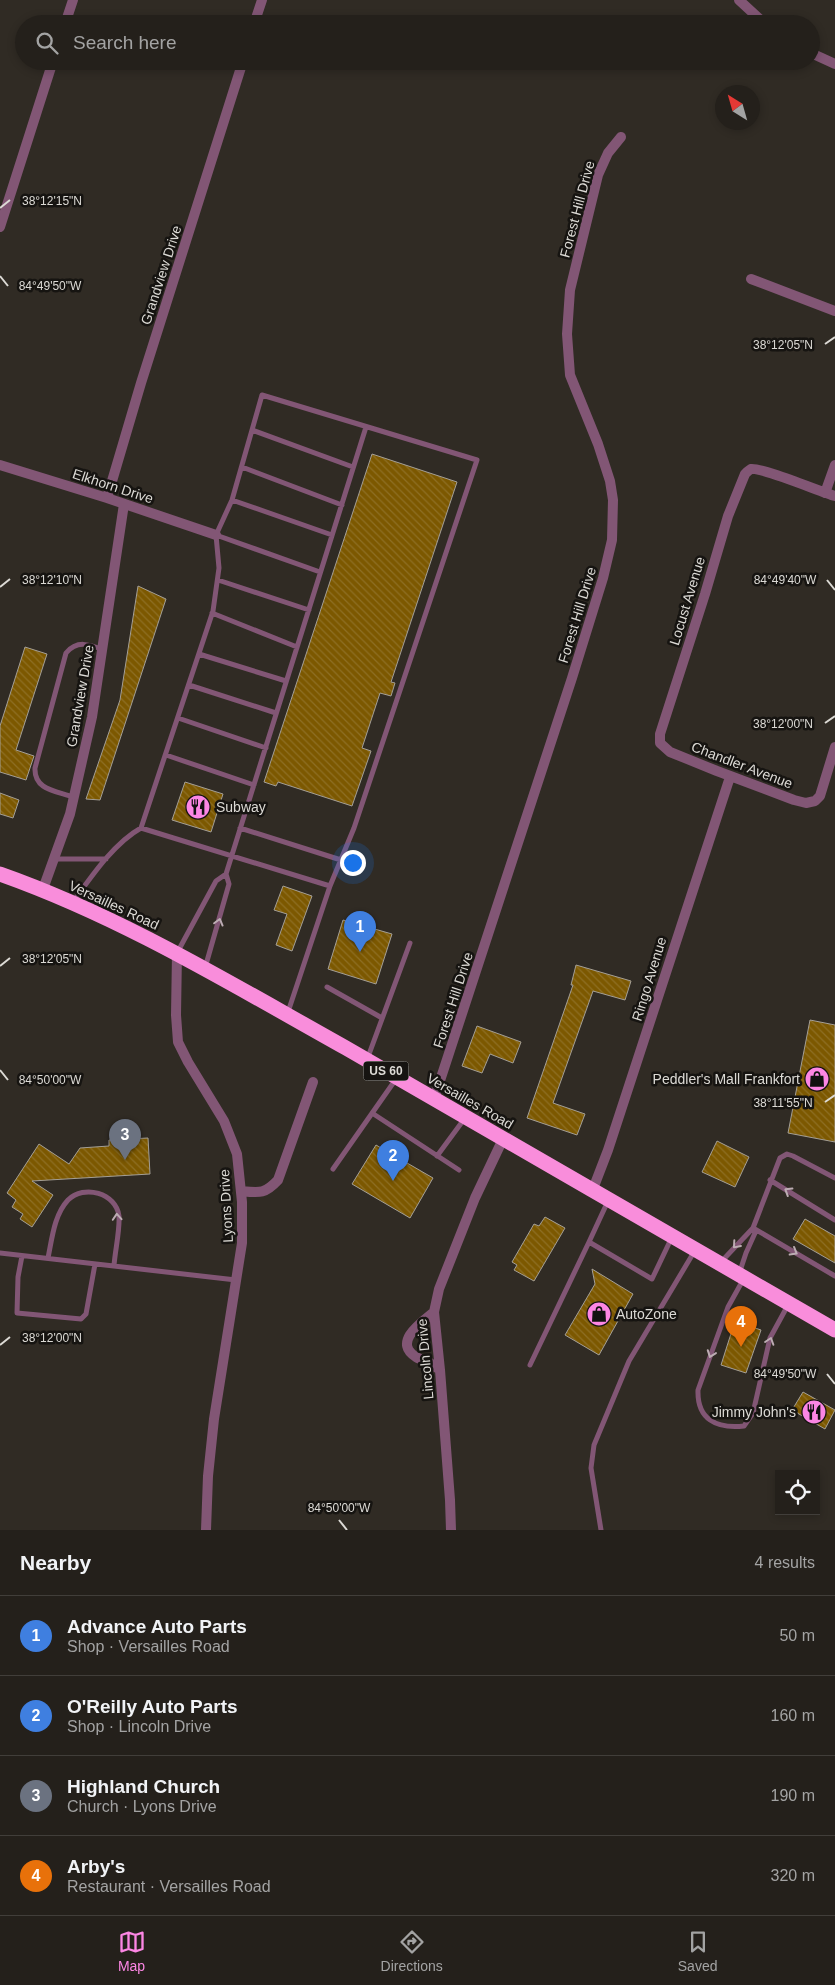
<!DOCTYPE html>
<meta charset="utf-8">
<style>
body{margin:0;font-family:Arial,sans-serif;background:#302d28;color:#f1f3f6}
.controls{position:absolute;right:15px;bottom:15px;display:grid;overflow:hidden;border-radius:0px;box-shadow:0 2px 8px #0003}
.controls button{width:45px;height:45px;display:grid;place-items:center;padding:0;border:0;border-bottom:1px solid #413e3a;background:#24201b;color:#f1f3f6;font:25px sans-serif}
.compass{position:absolute;left:715px;top:85px;width:45px;height:45px;border-radius:50%;background:#24201b;box-shadow:0 2px 8px #0003;rotate:323deg}
.you{position:absolute;left:352px;top:862px;width:18px;height:18px;margin:-12px;border:4px solid #fff;border-radius:50%;background:#1a73e8;box-shadow:0 0 0 8px #1a73e833}
.badge{display:grid;place-items:center;width:32px;height:32px;border-radius:50%;background:#fc86e4;color:#fff;font-size:16px;font-weight:700}
.pin{position:absolute;translate:-50% -41px;filter:drop-shadow(0 1px 2px #0008)}
.pin::after{content:'';position:absolute;top:26px;width:18px;height:15px;background:inherit;clip-path:polygon(0 0,100% 0,50% 100%)}
.list{margin:0;padding:0;list-style:none}
h2{display:flex;justify-content:space-between;align-items:center;height:65px;margin:0;padding:0 20px;font-size:21px}
h2 small{font-size:16px;font-weight:400;color:#a3a3a3}
.list li{display:grid;grid-template-columns:32px 1fr auto;gap:15px;align-items:center;box-sizing:border-box;height:80px;padding:0 20px;border-top:1px solid #413e3a}
.list b{display:block;font-size:19px;white-space:nowrap}
.list p{margin:0;font-size:16px;white-space:nowrap;color:#a3a3a3}
.list em{font-size:16px;font-style:normal;color:#a3a3a3}
.icon{flex:none;width:28px;height:28px;fill:none;stroke:currentColor;stroke-width:2;stroke-linecap:round;stroke-linejoin:round}
.map{position:relative;flex:none;width:835px;height:1530px;overflow:hidden}
.search{position:absolute;background:#24201b;box-shadow:0 2px 8px #0003;left:15px;right:15px;top:15px;height:55px;display:flex;align-items:center;gap:12px;box-sizing:border-box;padding:0 18px;border-radius:28px;color:#a3a3a3;font-size:19px}
.sheet{height:385px;background:#24201b}
nav{display:flex;justify-content:space-around;align-items:center;box-sizing:border-box;height:70px;border-top:1px solid #413e3a;background:#24201b;font-size:14px;color:#a3a3a3}
nav a{display:grid;justify-items:center;gap:2px}
nav .on{color:#fc86e4}
.map>svg:first-child{display:block}
.building{fill:url(#building-back-hatch);stroke:#a49f96}
.lines{fill:none;stroke-linecap:round;stroke-linejoin:round}
.lane{stroke:#825675;stroke-width:5}
.street{stroke:#825675;stroke-width:10}
.highway{stroke:#f98ddb;stroke-width:15}
.oneway{stroke:#bcacb3}
.ticks{fill:none;stroke:#dcdad5;stroke-width:2}
.labels{text-anchor:middle;stroke-width:5;stroke-linejoin:round;paint-order:stroke}
.shield{fill:#161411;stroke:#a19f9a;stroke-width:1}
.shield-label{font-size:12px;font-weight:bold;fill:#dcdad5}
.street-label{font-size:14px;fill:#dcdad5;stroke:#161411}
.poi-label{font-size:14px;fill:#dcdad5;stroke:#161411;text-anchor:start}
.ticks-label{font-size:12px;text-anchor:middle;fill:#dcdad5;stroke:#161411;stroke-width:5;stroke-linejoin:round;paint-order:stroke}
</style>
<div class="map">
<svg width="835" height="1530" viewBox="0 0 835 1530">
<defs>
<pattern id="building-back-hatch" width="6" height="6" patternUnits="userSpaceOnUse" patternTransform="scale(1.25)"><rect width="6" height="6" fill="#7c5800"/><path d="M-1 5l2 2M0 0l6 6M5-1l2 2" fill="none" stroke="#8e6f24"/></pattern>
</defs>
<rect width="100%" height="100%" fill="#302b24"/>
<path class="building" d="M372,454L457,482L391,682L395,683L391,696L380,693L362,748L371,751L352,806L278,782L276,786L264,782Z
M138,586L166,599L100,800L86,799L120,700Z
M25,647L47,654L16,750L34,756L26,780L0,772V726Z
M185,782L223,794L211,832L172,820Z
M0,793L19,800L13,818L0,814Z
M283,886L312,896L292,951L276,945L287,914L274,910Z
M343,920L392,934L376,984L328,969Z
M576,965L631,981L625,1000L593,991L553,1103L585,1114L577,1135L527,1118L573,985H571Z
M810,1020L835,1025V1142L788,1133Z
M477,1026L521,1042L513,1063L490,1054L482,1073L462,1066Z
M148,1138L150,1174L32,1181L53,1195L32,1227L20,1219L23,1214L12,1207L16,1200L7,1193L39,1144L69,1164L80,1148L109,1146V1140Z
M717,1141L749,1157L735,1187L702,1172Z
M376,1145L433,1178L410,1218L352,1184Z
M545,1217L565,1228L534,1281L514,1270L517,1265L512,1262L534,1224L539,1226Z
M805,1219L835,1236V1263L793,1239Z
M592,1269L633,1294L599,1355L565,1335L595,1284Z
M735,1321L761,1330L746,1373L721,1365Z
M803,1392L835,1410L825,1429L792,1410Z"/>
<g class="lines">
<path class="lane" d="M252,430L353,467
M242,467L342,505
M232,500L332,535
M216,535L320,572
M218,580L309,610
M212,613L297,647
M199,654L286,681
M189,685L276,713
M178,718L266,748
M166,755L254,785
M73,797C56,791 34,790 35,768L66,653C77,640 89,644 103,650
M141,828L213,611L219,568L216,535L232,500L262,395L477,460L354,828L330,886
M240,828L341,860
M54,859H106
M73,902C91,877 114,843 141,828L330,886L288,1012
M177,953L216,881L226,874
M205,968L229,884L226,874L366,427
M327,987L382,1018
M368,1057L410,943
M372,1113L459,1170
M437,1156L465,1118
M333,1169L396,1079
M770,1180L835,1220
M608,1201L589,1242L652,1279L672,1237
M753,1228L835,1276
M0,1253L236,1280
M22,1256L18,1277L17,1313L81,1319L86,1314L95,1264
M48,1258C52,1239 54,1215 68,1200C84,1184 116,1193 119,1216C120,1230 115,1251 114,1266
M720,1263L753,1228L780,1158L787,1154L793,1156L835,1178
M739,1274L746,1253L755,1233L753,1228
M743,1280L728,1307L698,1390C697,1419 716,1429 744,1426L753,1413L770,1338L788,1305
M530,1365L589,1242
M601,1530L591,1468L594,1445L629,1361L694,1252"/>
<path class="street" d="M739,0L765,24
M65,24L73,0
M254,24L262,0
M811,53L835,64
M0,227L53,61
M751,279L835,311
M0,465L107,498L216,535
M825,493L835,465
M835,496C821,492 761,467 751,469C749,470 747,472 745,474L728,516L705,594L660,734V743L670,752L717,771L794,800L806,803L815,801L820,796L835,747
M107,498L141,383L243,61
M43,889L70,814L92,717L124,504
M177,953L176,1015L178,1042L188,1062L224,1121L237,1154L242,1202V1243L214,1419L208,1476L206,1530
M434,1099L572,678L603,578L612,540L613,500L610,481L598,444L570,375L567,334L570,290L598,175L608,153L621,137
M593,1189L608,1150L730,777
M241,1191C260,1193 265,1194 278,1180L313,1082
M434,1312C422,1322 392,1342 416,1357C419,1359 423,1360 427,1361C431,1364 436,1367 440,1370
M451,1530L450,1500L440,1370L434,1312L439,1289L475,1198L503,1139"/>
<path class="highway" d="M0,874C122,917 233,985 346,1048C509,1141 672,1237 835,1330"/>
</g>
<defs><path id="oneway-chevron" d="M-2-3.5L2.5 0L-2 3.5" fill="none" stroke-width="1.6" stroke-linecap="round" stroke-linejoin="round" transform="scale(1.25)"/></defs>
<g class="oneway">
<use href="#oneway-chevron" transform="translate(219 922) rotate(-75)"/>
<use href="#oneway-chevron" transform="translate(788 1191) rotate(-148)"/>
<use href="#oneway-chevron" transform="translate(117 1217) rotate(-94)"/>
<use href="#oneway-chevron" transform="translate(736 1245) rotate(131)"/>
<use href="#oneway-chevron" transform="translate(794 1252) rotate(30)"/>
<use href="#oneway-chevron" transform="translate(770 1341) rotate(-72)"/>
<use href="#oneway-chevron" transform="translate(711 1354) rotate(110)"/>
</g>
<path class="ticks" d="M0,208L10,200M0,276L8,286M825,344L835,337M827,580L835,590M0,587L10,579M825,723L835,716M0,966L10,958M0,1070L8,1080M825,1102L835,1095M0,1345L10,1337M827,1374L835,1384M339,1520L347,1530"/>
<defs>
<symbol id="restaurant-disc" viewBox="-11 -11 22 22"><circle r="9.5" fill="#fc86e4" stroke="#161411"/><path d="M-5-6h1v4h1v-4h1v4h1v-4h1v5L-1.5 .5V6h-2V.5L-5-1ZM5-6V6H3V1.5H1.5Q1.5-4 5-6Z" fill="#111"/></symbol>
<symbol id="shop-disc" viewBox="-11 -11 22 22"><circle r="9.5" fill="#fc86e4" stroke="#161411"/><path d="M-5-2.5h2.3a2.7 3.5 0 0 1 5.4 0H5L5.5 6h-11ZM-1.5-2.5h3a1.5 2.3 0 0 0-3 0Z" fill="#111"/></symbol>
</defs>
<g fill-rule="evenodd">
<use href="#restaurant-disc" x="184" y="793" width="28" height="28"/>
<use href="#shop-disc" x="803" y="1065" width="28" height="28"/>
<use href="#shop-disc" x="585" y="1300" width="28" height="28"/>
<use href="#restaurant-disc" x="800" y="1398" width="28" height="28"/>
</g>
<g class="labels">
<rect class="shield" x="363.5" y="1061.5" width="45" height="19" rx="4"/>
<g class="shield-label">
<text x="386" y="1075">US 60</text>
</g>
<g class="street-label">
<text transform="translate(577 209) rotate(-75)" y="5">Forest Hill Drive</text>
<text transform="translate(161 275) rotate(-72)" y="5">Grandview Drive</text>
<text transform="translate(113 486) rotate(18)" y="5">Elkhorn Drive</text>
<text transform="translate(687 601) rotate(-73)" y="5">Locust Avenue</text>
<text transform="translate(577 615) rotate(-73)" y="5">Forest Hill Drive</text>
<text transform="translate(80 696) rotate(-80)" y="5">Grandview Drive</text>
<text transform="translate(742 765) rotate(21)" y="5">Chandler Avenue</text>
<text transform="translate(114 905) rotate(25)" y="5">Versailles Road</text>
<text transform="translate(649 979) rotate(-73)" y="5">Ringo Avenue</text>
<text transform="translate(453 1000) rotate(-72)" y="5">Forest Hill Drive</text>
<text transform="translate(470 1101) rotate(30)" y="5">Versailles Road</text>
<text transform="translate(226 1206) rotate(-93)" y="5">Lyons Drive</text>
<text transform="translate(425 1359) rotate(-95)" y="5">Lincoln Drive</text>
</g>
<g class="poi-label">
<text x="216" y="812">Subway</text>
<text x="800" y="1084" text-anchor="end">Peddler's Mall Frankfort</text>
<text x="616" y="1319">AutoZone</text>
<text x="796" y="1417" text-anchor="end">Jimmy John's</text>
</g>
</g>
<g class="ticks-label">
<text x="52" y="205">38°12'15"N</text>
<text x="50" y="290">84°49'50"W</text>
<text x="783" y="349">38°12'05"N</text>
<text x="52" y="584">38°12'10"N</text>
<text x="785" y="584">84°49'40"W</text>
<text x="783" y="728">38°12'00"N</text>
<text x="52" y="963">38°12'05"N</text>
<text x="50" y="1084">84°50'00"W</text>
<text x="783" y="1107">38°11'55"N</text>
<text x="52" y="1342">38°12'00"N</text>
<text x="785" y="1378">84°49'50"W</text>
<text x="339" y="1512">84°50'00"W</text>
</g>
</svg>
<div class="controls">
<button><svg class="icon" aria-label="locate" viewBox="0 0 24 24"><circle cx="12" cy="12" r="6"/><path d="M12 2v4M12 18v4M2 12h4M18 12h4"/></svg></button>
</div>
<svg class="compass" viewBox="-18 -18 36 36"><path d="M0-13l5 13h-10z" fill="#e53935"/><path d="M0 13l5-13h-10z" fill="#a3a3a3"/></svg>
<div class="you"></div>
<div class="pin badge" style="left:360px;top:952px;background:#3f7fe0">1</div>
<div class="pin badge" style="left:393px;top:1181px;background:#3f7fe0">2</div>
<div class="pin badge" style="left:125px;top:1160px;background:#6b7280">3</div>
<div class="pin badge" style="left:741px;top:1347px;background:#e8710a">4</div>
<div class="search"><svg class="icon" aria-label="search" viewBox="0 0 24 24"><circle cx="10" cy="10" r="6"/><path d="M15 15l6 6"/></svg>Search here</div>
</div>
<section class="sheet">
<h2>Nearby<small>4 results</small></h2>
<ul class="list">
<li><span class="badge" style="background:#3f7fe0">1</span><div><b>Advance Auto Parts</b><p>Shop · Versailles Road</p></div><em>50 m</em></li>
<li><span class="badge" style="background:#3f7fe0">2</span><div><b>O'Reilly Auto Parts</b><p>Shop · Lincoln Drive</p></div><em>160 m</em></li>
<li><span class="badge" style="background:#6b7280">3</span><div><b>Highland Church</b><p>Church · Lyons Drive</p></div><em>190 m</em></li>
<li><span class="badge" style="background:#e8710a">4</span><div><b>Arby's</b><p>Restaurant · Versailles Road</p></div><em>320 m</em></li>
</ul>
</section>
<nav>
<a class="on"><svg class="icon" aria-label="map" viewBox="0 0 24 24"><path d="M3 6l6-2 6 2 6-2v14l-6 2-6-2-6 2zM9 4v14M15 6v14"/></svg>Map</a>
<a><svg class="icon" aria-label="directions" viewBox="0 0 24 24"><path d="M12 3l9 9-9 9-9-9zM9 14v-3h6M13 9l2 2-2 2"/></svg>Directions</a>
<a><svg class="icon" aria-label="saved" viewBox="0 0 24 24"><path d="M7 4h10v16l-5-4-5 4z"/></svg>Saved</a>
</nav>
